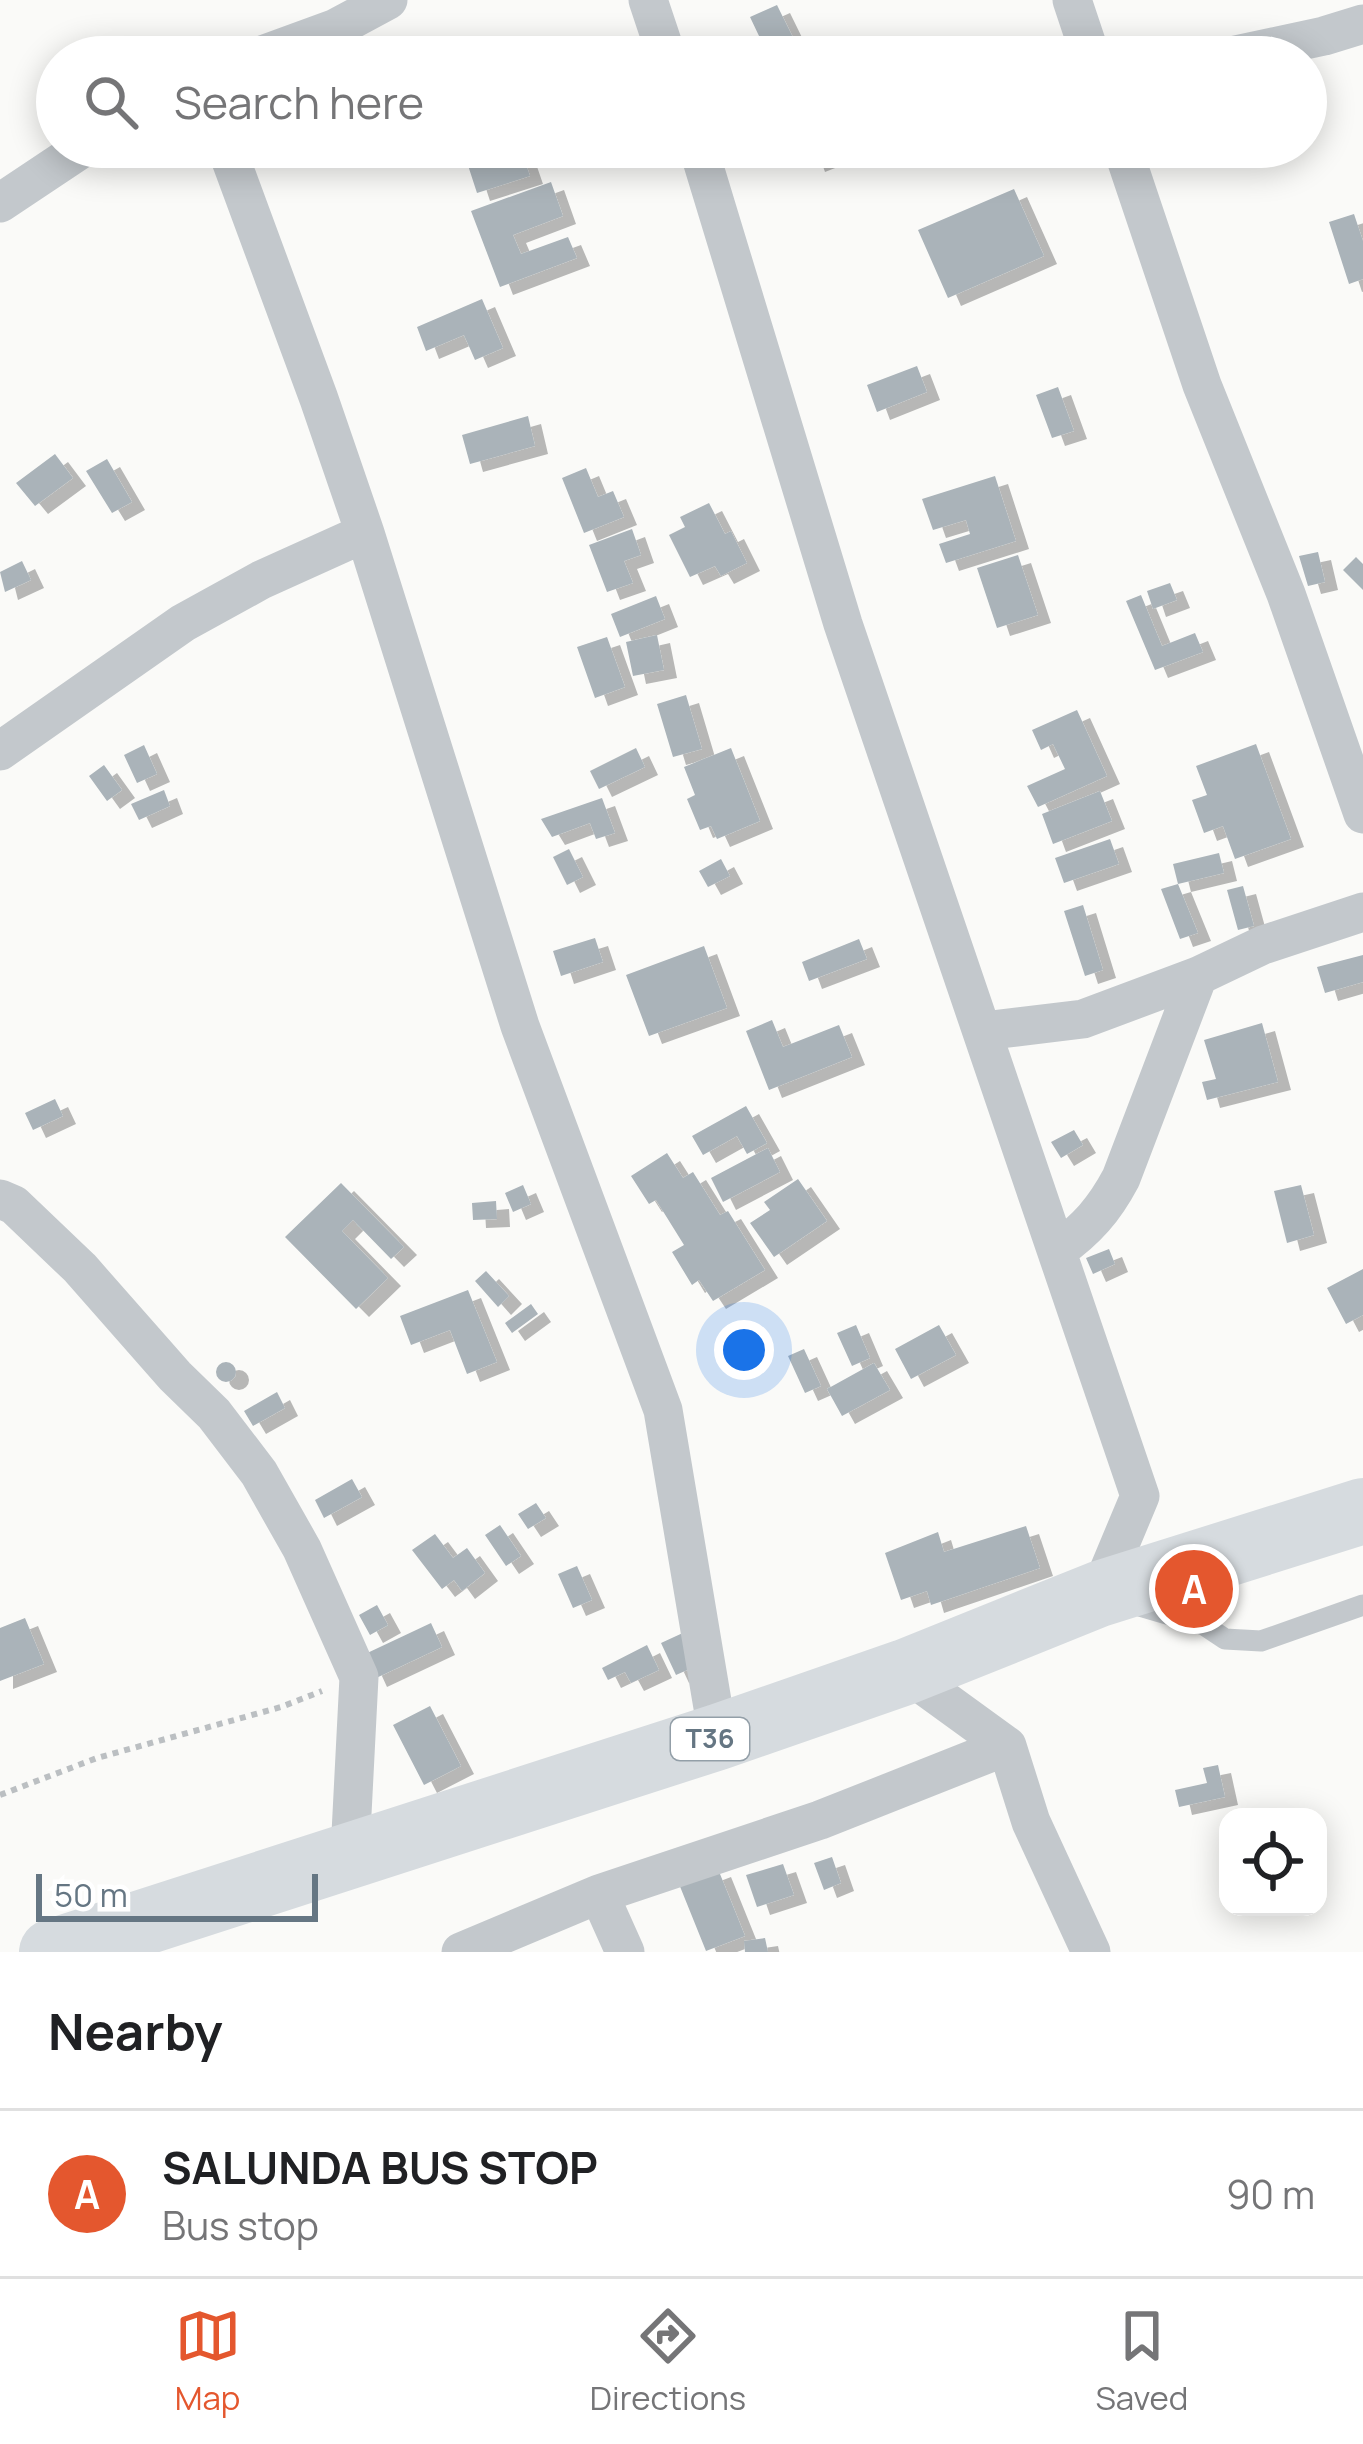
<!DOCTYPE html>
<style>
body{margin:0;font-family:Manrope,sans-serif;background:#f6f6f6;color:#202124}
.controls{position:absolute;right:36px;bottom:36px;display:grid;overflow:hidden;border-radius:24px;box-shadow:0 6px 30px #0003}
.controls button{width:108px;height:108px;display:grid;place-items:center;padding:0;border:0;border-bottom:3px solid #e0e0e0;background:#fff;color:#202124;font:60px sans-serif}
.scale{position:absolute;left:36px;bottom:30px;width:282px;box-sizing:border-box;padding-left:12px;border:6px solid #657683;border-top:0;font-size:33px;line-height:42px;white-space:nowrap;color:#657683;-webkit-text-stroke:9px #fff;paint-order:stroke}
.you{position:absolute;left:744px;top:1350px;width:42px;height:42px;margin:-30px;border:9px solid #fff;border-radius:50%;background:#1a73e8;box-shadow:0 0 0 18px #1a73e833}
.badge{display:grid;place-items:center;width:78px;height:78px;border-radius:50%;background:#e4572e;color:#fff;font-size:39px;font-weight:700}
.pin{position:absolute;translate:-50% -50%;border:6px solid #fff;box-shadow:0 3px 12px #0006}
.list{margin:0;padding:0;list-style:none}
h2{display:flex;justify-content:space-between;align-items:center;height:156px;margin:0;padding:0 48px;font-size:51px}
h2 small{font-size:39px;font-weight:400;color:#757577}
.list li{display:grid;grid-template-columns:78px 1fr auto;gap:36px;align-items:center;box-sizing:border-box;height:168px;padding:0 48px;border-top:3px solid #e0e0e0}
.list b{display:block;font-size:45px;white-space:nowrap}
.list p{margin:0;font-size:39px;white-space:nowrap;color:#757577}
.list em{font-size:39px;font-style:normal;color:#757577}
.icon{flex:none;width:66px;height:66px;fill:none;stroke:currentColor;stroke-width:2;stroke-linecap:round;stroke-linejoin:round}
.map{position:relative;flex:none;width:1363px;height:1952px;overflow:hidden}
.search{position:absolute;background:#fff;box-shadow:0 6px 30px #0003;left:36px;right:36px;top:36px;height:132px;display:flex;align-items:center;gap:30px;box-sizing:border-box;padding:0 42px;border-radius:66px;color:#757577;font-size:45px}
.sheet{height:324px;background:#fff}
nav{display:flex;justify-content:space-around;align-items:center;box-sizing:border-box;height:168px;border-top:3px solid #e0e0e0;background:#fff;font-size:33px;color:#757577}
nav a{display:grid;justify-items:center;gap:6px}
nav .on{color:#e4572e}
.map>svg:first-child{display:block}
.building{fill:#aab3b9;filter:url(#shadow)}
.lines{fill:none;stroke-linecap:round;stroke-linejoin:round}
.path{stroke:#bbbfc2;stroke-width:6;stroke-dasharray:6 6;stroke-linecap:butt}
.lane{stroke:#c3c8cc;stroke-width:21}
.street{stroke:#c3c8cc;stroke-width:39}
.highway{stroke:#d6dbdf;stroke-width:66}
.labels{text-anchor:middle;stroke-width:12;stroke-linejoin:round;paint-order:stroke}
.shield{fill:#fff;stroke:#939fa8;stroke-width:3}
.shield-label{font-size:27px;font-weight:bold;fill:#657683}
</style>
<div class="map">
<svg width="1363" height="1952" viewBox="0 0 1363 1952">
<defs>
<filter id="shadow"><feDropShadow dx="13" dy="8" stdDeviation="0" flood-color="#0004"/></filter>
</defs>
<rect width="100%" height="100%" fill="#fafaf8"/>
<path class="building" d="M777,5L801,54L793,57H769L750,17Z
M462,147H520L530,176L477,193Z
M806,147H855L812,164Z
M551,182L563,216L513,235L521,254L568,237L577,258L500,287L471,211Z
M1014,189L1044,256L948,298L918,230Z
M1354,214L1363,241V279L1349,284L1329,222Z
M482,299L503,348L475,360L464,335L426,351L417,327Z
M917,366L927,392L877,412L867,385Z
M1058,387L1074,431L1052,438L1036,395Z
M528,416L535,446L470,464L462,435Z
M55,454L73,478L35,506L16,483Z
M107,459L132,502L112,513L86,471Z
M586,468L598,497L613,491L624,517L584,533L562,478Z
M995,476L1016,541L946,563L939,544L970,534L966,520L933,530L922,499Z
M709,503L725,534L731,531L747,563L721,576L715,566L690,577L669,535L685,527L680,517Z
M632,529L641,555L624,561L633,583L607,592L589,545Z
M1318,552L1325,582L1308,586L1299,556Z
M1018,555L1038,615L997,628L977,568Z
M1356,557L1363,564V590L1343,570Z
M22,561L31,580L5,592L0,572Z
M1170,583L1177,600L1153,609L1147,591Z
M1141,595L1162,646L1195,633L1203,652L1155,670L1126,601Z
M656,596L665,619L620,637L611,614Z
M657,635L664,670L633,676L626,642Z
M607,637L625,687L595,698L577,647Z
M686,695L702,749L673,757L657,704Z
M1077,710L1107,776L1038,807L1027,786L1065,769L1053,744L1041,750L1032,730Z
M1256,744L1291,839L1235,859L1223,826L1204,833L1192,800L1207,795L1196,766Z
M144,745L157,774L137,783L124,755Z
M636,748L645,767L599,789L590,771Z
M731,748L760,821L717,839L711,826L700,830L687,799L695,795L684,767Z
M104,765L122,790L107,801L89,776Z
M164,790L170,806L139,820L131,804Z
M1100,791L1112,821L1053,844L1042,814Z
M602,798L615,833L596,839L590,823L552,837L541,819Z
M1110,839L1119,864L1064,883L1055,858Z
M569,849L583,877L567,885L553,857Z
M1219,853L1224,873L1178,884L1173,864Z
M721,859L730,876L708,887L699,871Z
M1178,884L1198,933L1180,939L1161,889Z
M1243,886L1254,926L1238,930L1227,890Z
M1083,905L1103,970L1085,976L1064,911Z
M595,938L603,962L561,976L553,951Z
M859,939L867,959L809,981L802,962Z
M704,946L727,1008L649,1036L626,975Z
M1363,955V982L1325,993L1317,967Z
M772,1020L783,1047L839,1025L852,1057L769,1090L746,1031Z
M1262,1023L1278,1082L1207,1100L1202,1082L1216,1079L1204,1040Z
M55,1099L63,1116L33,1130L25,1113Z
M746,1106L767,1143L747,1154L737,1136L703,1155L692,1136Z
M1074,1130L1083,1145L1061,1158L1051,1142Z
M768,1148L780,1172L723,1202L711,1178Z
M667,1153L683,1178L693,1172L720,1215L728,1211L765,1270L713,1301L699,1280L692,1285L672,1252L684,1245L656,1200L649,1204L631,1176Z
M798,1179L827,1221L774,1257L750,1223L770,1210L764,1202Z
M341,1183L404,1247L391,1259L353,1220L342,1231L388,1278L356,1309L285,1237Z
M523,1185L531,1204L513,1212L505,1193Z
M1301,1185L1314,1235L1287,1243L1274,1191Z
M496,1201L497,1219L473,1220L472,1203Z
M1109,1249L1115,1264L1093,1274L1086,1258Z
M1363,1269V1315L1346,1324L1327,1288Z
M486,1271L509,1296L498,1307L475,1281Z
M468,1290L497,1362L467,1374L450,1330L411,1345L400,1316Z
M531,1304L538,1314L512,1333L505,1323Z
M856,1325L870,1358L852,1366L837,1333Z
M939,1325L956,1355L911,1379L895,1349Z
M804,1349L821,1386L805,1393L788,1356Z
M216 1372a10 10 0 1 1 20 0a10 10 0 1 1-20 0Z
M874,1363L890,1390L842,1416L827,1389Z
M277,1392L285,1408L253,1426L244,1411Z
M352,1479L362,1497L324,1518L315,1500Z
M536,1503L546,1518L528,1529L518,1514Z
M500,1525L521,1556L506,1566L485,1535Z
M1026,1526L1040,1568L931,1605L927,1591L901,1600L885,1553L938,1532L944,1552Z
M435,1534L453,1558L467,1548L485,1573L462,1591L454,1580L442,1589L412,1550Z
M577,1566L592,1600L573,1608L558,1574Z
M377,1605L388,1625L370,1635L359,1615Z
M25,1618L44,1664L0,1681V1628Z
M431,1623L442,1647L374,1679L363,1655Z
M698,1626L712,1659L676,1675L661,1643Z
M647,1645L659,1670L631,1683L625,1672L608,1680L602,1668Z
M430,1706L461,1766L424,1785L393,1725Z
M1218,1765L1225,1797L1179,1807L1175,1790L1207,1783L1203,1768Z
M832,1857L841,1883L824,1890L814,1863Z
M783,1864L794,1895L757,1907L746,1875Z
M718,1869L745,1936L706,1951L679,1884Z
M765,1938L768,1952H745L744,1941Z"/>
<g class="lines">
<path class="path" d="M0,1795L97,1758L281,1707L322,1691"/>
<path class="lane" d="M1129,1603L1204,1625L1225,1639L1261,1641L1363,1605"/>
<path class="street" d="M648,0L667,57
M1072,0L1091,57
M257,57L336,28L388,0
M1226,57L1324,36L1363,24
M226,147L319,399L365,533L520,1026L663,1410L718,1737
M698,147L843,624L1140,1496L1099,1594
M1122,147L1202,385L1286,594L1363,814
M0,203L84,147
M0,751L183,623L261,580L365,533
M983,1031L1083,1019L1198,976L1263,945L1363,912
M0,1199L14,1205L80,1268L175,1376L214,1414L259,1473L302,1549L359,1677L350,1853
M1058,1250C1087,1229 1104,1210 1121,1178L1198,976
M905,1672L1007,1746L1031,1822L1091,1952
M599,1894L625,1952
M461,1952L599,1894L820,1820L1007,1746"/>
<path class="highway" d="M52,1952L718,1737L905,1672L1099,1594L1363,1511"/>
</g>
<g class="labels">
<rect class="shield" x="671" y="1718" width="78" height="42" rx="9"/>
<g class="shield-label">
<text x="710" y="1748">T36</text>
</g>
</g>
</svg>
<div class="controls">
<button><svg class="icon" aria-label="locate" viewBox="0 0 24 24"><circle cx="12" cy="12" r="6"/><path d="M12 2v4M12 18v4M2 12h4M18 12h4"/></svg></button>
</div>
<div class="scale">50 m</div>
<div class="you"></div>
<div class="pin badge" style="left:1194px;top:1589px">A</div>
<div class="search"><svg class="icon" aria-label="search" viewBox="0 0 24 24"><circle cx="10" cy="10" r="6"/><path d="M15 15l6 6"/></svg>Search here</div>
</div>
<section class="sheet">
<h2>Nearby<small></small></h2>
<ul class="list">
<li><span class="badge">A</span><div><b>SALUNDA BUS STOP</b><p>Bus stop</p></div><em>90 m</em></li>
</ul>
</section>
<nav>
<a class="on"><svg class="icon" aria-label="map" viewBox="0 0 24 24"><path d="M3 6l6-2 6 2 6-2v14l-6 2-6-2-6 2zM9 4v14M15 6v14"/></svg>Map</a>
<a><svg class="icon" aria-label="directions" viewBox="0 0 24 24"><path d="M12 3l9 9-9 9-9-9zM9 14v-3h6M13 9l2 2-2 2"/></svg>Directions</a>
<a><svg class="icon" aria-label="saved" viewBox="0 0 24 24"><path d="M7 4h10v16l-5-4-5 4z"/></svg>Saved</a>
</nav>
